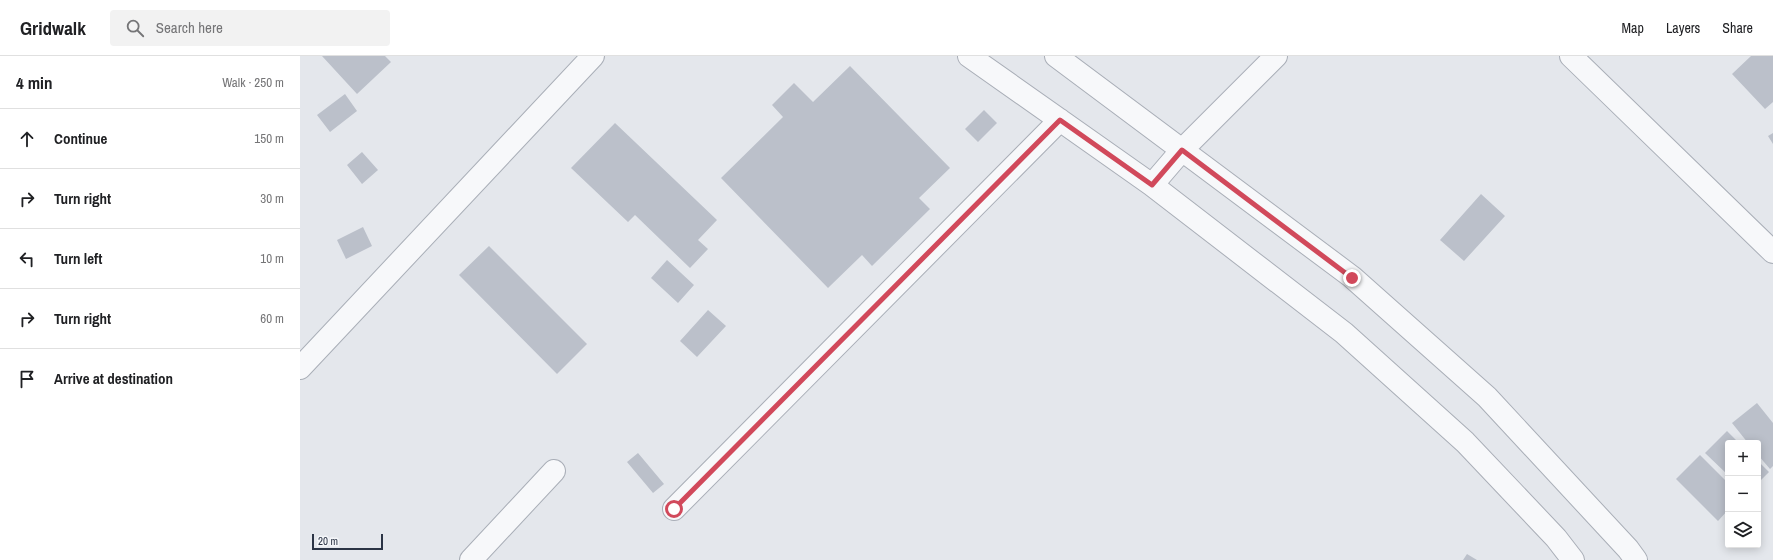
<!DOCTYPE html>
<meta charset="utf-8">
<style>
body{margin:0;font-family:"Archivo Narrow",sans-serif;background:#f2f2f2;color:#202124}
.controls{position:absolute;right:12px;bottom:12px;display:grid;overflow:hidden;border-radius:4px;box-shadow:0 2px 10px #0003}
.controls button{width:36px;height:36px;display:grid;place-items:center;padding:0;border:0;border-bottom:1px solid #e0e0e0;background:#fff;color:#202124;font:20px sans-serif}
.scale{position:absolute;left:12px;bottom:10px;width:71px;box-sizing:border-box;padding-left:4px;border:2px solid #2b3445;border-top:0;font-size:11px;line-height:14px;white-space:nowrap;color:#2b3445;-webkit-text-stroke:3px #f4f6f9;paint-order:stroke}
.stop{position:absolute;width:12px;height:12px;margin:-9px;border:3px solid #d1495b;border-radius:50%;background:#fff}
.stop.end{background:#d1495b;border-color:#fff;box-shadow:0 1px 4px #0008}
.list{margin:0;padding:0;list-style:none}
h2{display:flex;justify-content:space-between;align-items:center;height:52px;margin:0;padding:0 16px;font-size:17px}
h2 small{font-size:13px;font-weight:400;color:#757577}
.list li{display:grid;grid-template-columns:26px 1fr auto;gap:12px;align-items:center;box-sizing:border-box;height:60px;padding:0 16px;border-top:1px solid #e0e0e0}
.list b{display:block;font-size:15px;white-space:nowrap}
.list em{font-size:13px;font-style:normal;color:#757577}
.icon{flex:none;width:22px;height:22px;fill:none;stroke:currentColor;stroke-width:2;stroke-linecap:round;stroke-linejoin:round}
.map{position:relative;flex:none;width:1473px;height:504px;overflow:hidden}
header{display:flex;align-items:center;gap:24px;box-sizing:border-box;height:56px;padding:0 20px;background:#fff;border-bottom:1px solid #e0e0e0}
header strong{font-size:19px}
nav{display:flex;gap:22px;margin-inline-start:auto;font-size:14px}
.search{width:280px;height:36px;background:#f2f2f2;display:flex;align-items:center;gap:10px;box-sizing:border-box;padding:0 14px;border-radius:4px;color:#757577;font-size:15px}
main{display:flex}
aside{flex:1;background:#fff}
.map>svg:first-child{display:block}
.building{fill:#bbc0ca}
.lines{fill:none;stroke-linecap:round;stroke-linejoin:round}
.minor-casing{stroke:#a9aeb7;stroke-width:24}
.minor{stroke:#f7f8fa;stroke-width:22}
.route{stroke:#d1495b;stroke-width:5}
</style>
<header>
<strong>Gridwalk</strong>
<div class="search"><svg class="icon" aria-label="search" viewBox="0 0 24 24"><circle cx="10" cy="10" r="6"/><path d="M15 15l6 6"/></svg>Search here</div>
<nav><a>Map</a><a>Layers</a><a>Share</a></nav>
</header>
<main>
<aside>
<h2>4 min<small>Walk · 250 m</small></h2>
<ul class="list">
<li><svg class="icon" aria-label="ahead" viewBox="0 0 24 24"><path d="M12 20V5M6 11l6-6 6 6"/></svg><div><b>Continue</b></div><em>150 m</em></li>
<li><svg class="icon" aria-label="right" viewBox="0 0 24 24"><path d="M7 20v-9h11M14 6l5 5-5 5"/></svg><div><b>Turn right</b></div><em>30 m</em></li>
<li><svg class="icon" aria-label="left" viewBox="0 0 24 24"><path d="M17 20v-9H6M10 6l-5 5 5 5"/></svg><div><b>Turn left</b></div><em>10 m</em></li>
<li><svg class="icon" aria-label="right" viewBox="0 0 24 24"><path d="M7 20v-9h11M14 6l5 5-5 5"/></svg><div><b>Turn right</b></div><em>60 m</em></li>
<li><svg class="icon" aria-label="arrive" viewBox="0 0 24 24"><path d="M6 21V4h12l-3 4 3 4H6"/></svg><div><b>Arrive at destination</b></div></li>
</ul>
</aside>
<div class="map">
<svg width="1473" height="504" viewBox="0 0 1473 504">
<rect width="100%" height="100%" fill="#e4e7ec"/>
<path class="building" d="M22,0H85L91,6L57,38Z
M1451,0H1473V46L1465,53L1432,18Z
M550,10L650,112L619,142L630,153L572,210L562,199L528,232L421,122L483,61L472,49L494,27L513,46Z
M45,38L57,55L30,76L17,59Z
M684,54L697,67L678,86L665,73Z
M315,67L417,164L398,184L408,193L390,212L335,159L328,166L271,112Z
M1473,77V88L1468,80Z
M62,96L78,114L62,128L47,109Z
M1181,138L1205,160L1164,205L1140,184Z
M63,171L72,190L46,203L37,184Z
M189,190L287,288L257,318L159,219Z
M367,204L394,229L378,247L351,222Z
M408,254L426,270L397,301L380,285Z
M1457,347L1473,367V410L1470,413L1458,399V387H1448L1432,367Z
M1427,375L1439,387H1428V419L1405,397Z
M338,397L364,428L353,437L327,406Z
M1400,399L1428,427V454L1418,465L1376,423Z
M1458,405L1469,416L1458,427Z
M1167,498L1177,504H1163Z"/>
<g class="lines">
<defs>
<path id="minor" d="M669,0L852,129L1044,277L1165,386L1256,482L1273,504
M756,0L1052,221L1187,341L1328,493L1336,504
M1271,0L1473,196
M852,129L882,94L976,0
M0,312L293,0
M374,453L760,64
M171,504L254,415"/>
</defs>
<use href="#minor" class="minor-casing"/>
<use href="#minor" class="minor"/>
</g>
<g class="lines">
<path class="route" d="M374,453L760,64L852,129L882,94L1052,222"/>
</g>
</svg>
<div class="controls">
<button>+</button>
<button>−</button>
<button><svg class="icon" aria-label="layers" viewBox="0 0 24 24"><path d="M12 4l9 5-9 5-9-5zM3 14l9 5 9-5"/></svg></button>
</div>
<div class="scale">20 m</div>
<div class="stop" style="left:374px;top:453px"></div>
<div class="stop end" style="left:1052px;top:222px"></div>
</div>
</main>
